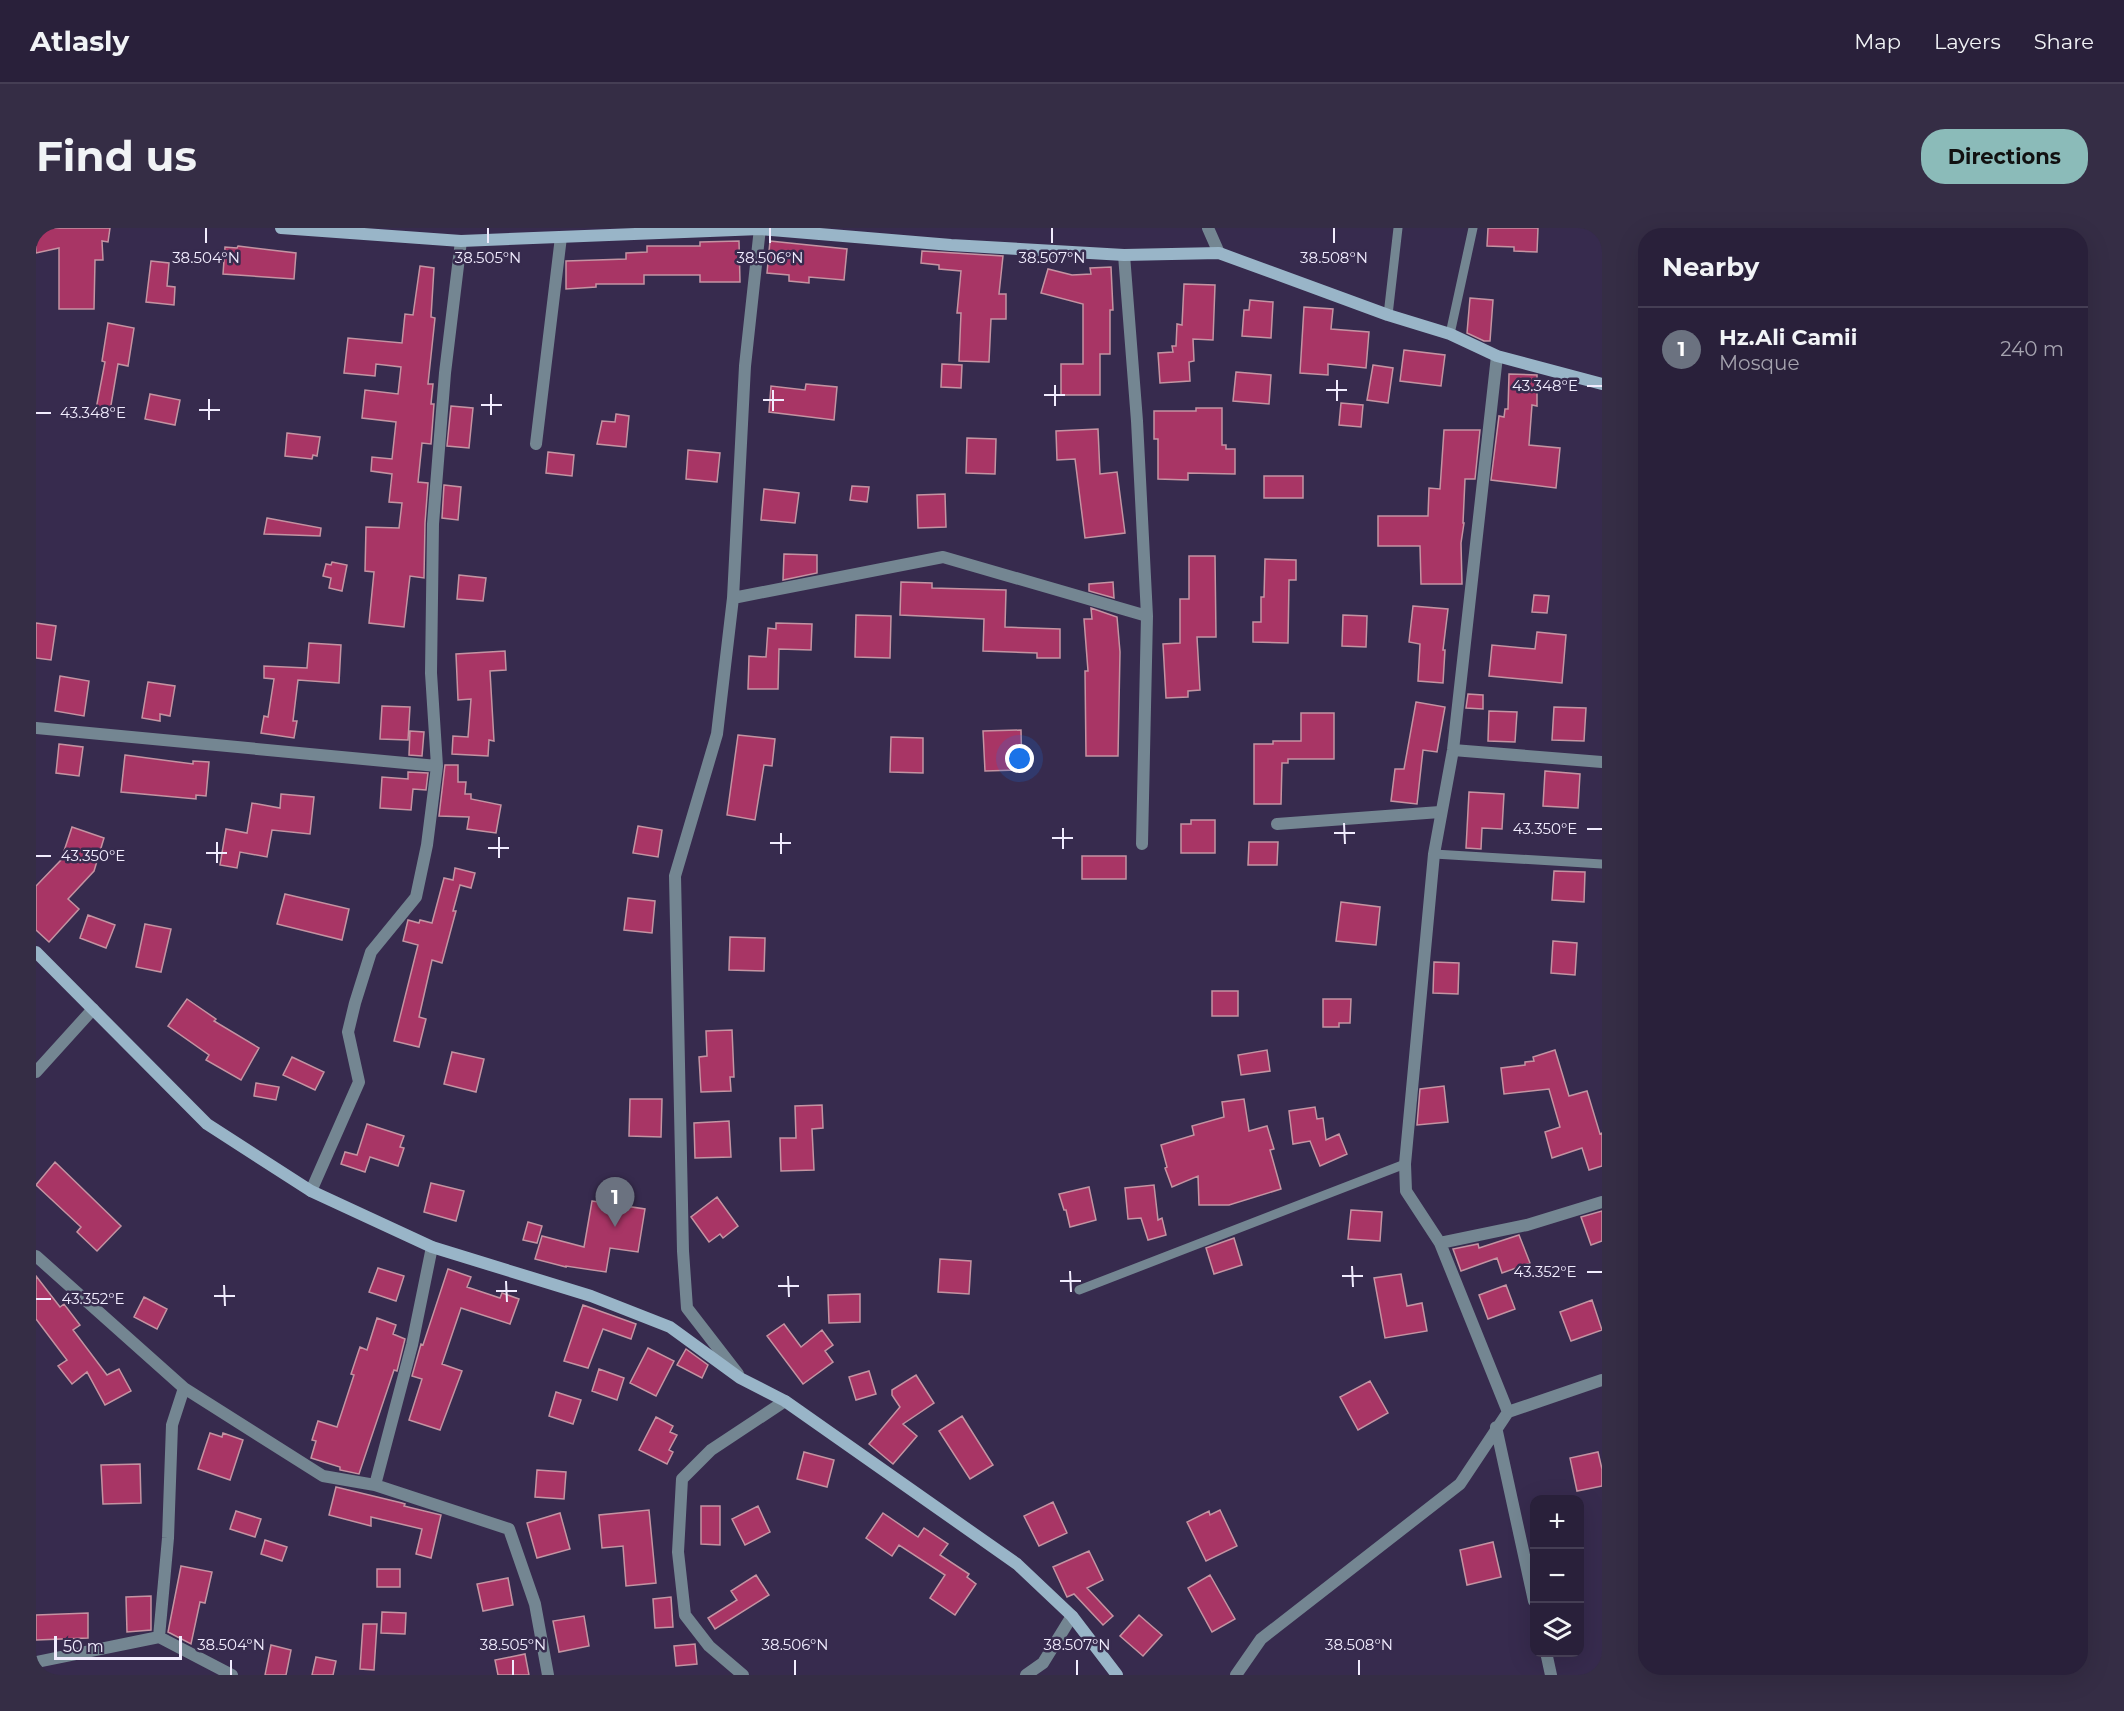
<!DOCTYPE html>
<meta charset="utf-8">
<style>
body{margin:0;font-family:Montserrat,sans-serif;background:#352d45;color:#f1f3f6}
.controls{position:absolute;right:18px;bottom:18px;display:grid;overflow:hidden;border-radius:12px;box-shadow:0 6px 24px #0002}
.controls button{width:54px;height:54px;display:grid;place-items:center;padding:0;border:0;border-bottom:2px solid #453e54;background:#29203a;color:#f1f3f6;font:30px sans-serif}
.scale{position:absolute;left:18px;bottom:15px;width:128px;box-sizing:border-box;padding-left:6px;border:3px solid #f1ecfe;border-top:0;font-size:16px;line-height:21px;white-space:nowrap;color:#f1ecfe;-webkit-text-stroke:4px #372b4e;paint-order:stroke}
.you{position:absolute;left:984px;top:531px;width:21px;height:21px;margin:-15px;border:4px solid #fff;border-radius:50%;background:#1a73e8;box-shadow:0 0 0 9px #1a73e833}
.badge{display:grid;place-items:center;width:39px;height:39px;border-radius:50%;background:#8bbbb9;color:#fff;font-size:20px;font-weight:700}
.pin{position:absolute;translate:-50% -50px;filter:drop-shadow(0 2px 3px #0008)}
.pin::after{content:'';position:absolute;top:32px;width:21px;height:18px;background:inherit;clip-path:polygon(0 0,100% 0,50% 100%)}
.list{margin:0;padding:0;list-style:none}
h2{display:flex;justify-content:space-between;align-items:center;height:78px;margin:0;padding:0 24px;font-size:26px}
h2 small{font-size:20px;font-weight:400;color:#a5a3af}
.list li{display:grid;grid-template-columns:39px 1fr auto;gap:18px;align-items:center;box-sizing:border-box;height:84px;padding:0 24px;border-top:2px solid #453e54}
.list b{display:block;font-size:22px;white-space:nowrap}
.list p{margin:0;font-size:20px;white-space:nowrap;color:#a5a3af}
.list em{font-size:20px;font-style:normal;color:#a5a3af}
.icon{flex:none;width:33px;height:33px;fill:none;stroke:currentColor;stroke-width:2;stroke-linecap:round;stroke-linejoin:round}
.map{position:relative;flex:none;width:1566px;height:1447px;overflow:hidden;border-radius:24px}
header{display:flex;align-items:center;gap:36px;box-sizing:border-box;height:84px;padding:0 30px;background:#29203a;border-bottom:2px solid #453e54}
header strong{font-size:28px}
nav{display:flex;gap:33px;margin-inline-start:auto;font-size:21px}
.intro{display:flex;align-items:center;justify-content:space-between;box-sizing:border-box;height:144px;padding:0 36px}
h1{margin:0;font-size:42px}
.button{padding:15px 27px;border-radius:24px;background:#8bbbb9;color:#111;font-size:21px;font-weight:700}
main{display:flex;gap:36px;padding:0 36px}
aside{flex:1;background:#29203a;border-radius:24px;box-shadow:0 6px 24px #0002}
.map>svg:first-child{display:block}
.building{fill:#a83565;stroke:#c493a2;stroke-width:1.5}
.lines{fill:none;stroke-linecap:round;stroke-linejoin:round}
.lane{stroke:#748692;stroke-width:9}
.street{stroke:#748692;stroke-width:12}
.secondary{stroke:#99b5c8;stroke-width:12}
.ticks{fill:none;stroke:#f1ecfe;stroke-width:2}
.ticks-label{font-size:15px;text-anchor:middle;fill:#f1ecfe;stroke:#372b4e;stroke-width:5;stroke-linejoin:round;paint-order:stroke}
</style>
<header>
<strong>Atlasly</strong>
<nav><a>Map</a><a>Layers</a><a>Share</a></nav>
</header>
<div class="intro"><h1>Find us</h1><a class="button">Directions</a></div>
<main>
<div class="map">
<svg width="1566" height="1447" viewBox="0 0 1566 1447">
<rect width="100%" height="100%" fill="#372b4e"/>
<path class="building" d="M0,0H74L72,14L66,13L67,32H59L58,81H23V20L0,25Z
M1452,0H1502L1501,24L1478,23V19L1451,18Z
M703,13L704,54H664V47H608V56H560V59L530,61V33L590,31V25L611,24V18H664V14Z
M734,13L811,21L808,52L773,49V55L753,53V47L731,45Z
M202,18L260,25L258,51L187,46L189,19L201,20Z
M886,23L967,28L963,66H970V91H955L953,134L923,133L925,85H921L925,43L903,41V37L885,35Z
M115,33L133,35L131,58L139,59L138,77L110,74Z
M384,38L398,40L395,89L399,90L392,156H397L395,176H398L395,216L386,215L382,254L392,255L389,295L388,350L374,348L368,399L333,395L338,344L329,343L330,299L363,300L366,275L353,274L356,246L335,243L336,229L356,231L360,194L326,190L329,162L362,166L365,139L340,136L339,148L308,145L312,110L366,115L369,86L377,87Z
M1075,39L1077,82H1074V126H1064V167H1025V136H1047V76L1005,65L1012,41L1036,47L1055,46L1054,40Z
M1148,56L1179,57L1177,112L1157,111L1158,133L1153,134L1154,153L1124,155L1122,125L1137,124L1136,118H1140L1141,96L1146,97Z
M1434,70L1457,72L1454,113H1448L1431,105Z
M1214,72L1237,74L1235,110L1206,108L1208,82H1213Z
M1268,79L1297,81L1295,101L1333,104L1330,140L1292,136V147L1264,145Z
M72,95L98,100L92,138L82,136L74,183L60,181L69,134L66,133Z
M1368,122L1409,127L1405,158L1364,153Z
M906,136L926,137L925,160L905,159Z
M1337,137L1357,140L1352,175L1331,172Z
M1200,144L1235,147L1233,176L1197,173Z
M1473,146L1501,147V178L1496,177L1493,217L1524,220L1520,260L1455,252L1463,188L1468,189L1469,181H1472Z
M770,156L801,159L798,192L733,184L735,158L769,162Z
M114,166L144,172L139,197L109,191Z
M1305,175L1327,177L1325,199L1303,197Z
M415,178L437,180L433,220L411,218Z
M1160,180H1186V217H1190V221H1199V246L1152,245V252L1122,251V211H1118V183H1160Z
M580,186L593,188L590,219L561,216L566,193L579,194Z
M1062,201L1064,246L1081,244L1089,305L1049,310L1039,231L1021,232L1020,203Z
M1408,202H1444L1439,251H1429L1427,295H1428L1425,315L1426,356H1385L1384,318H1342V288H1392L1393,260L1404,261Z
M251,205L284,209L281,228L277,227L276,231L249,228Z
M931,210L960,211L959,246L930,245Z
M652,222L684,225L681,254L650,251Z
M512,224L538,227L536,248L510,245Z
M1228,248H1267V270H1228Z
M408,257L425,259L422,292L406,290Z
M816,258L833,259L831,274L814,272Z
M728,261L763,265L759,295L725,292Z
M909,266L910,299L882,300L881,267Z
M231,290L285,300L284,308L228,306Z
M748,326L781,327V345L747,352Z
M1153,328H1179L1180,409H1161L1164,462L1152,463V469L1130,470L1127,416L1144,415V371H1153Z
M1229,331L1260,332V352H1253L1252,415L1217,414V394H1225V369H1228Z
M296,334L311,337L306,363L293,360L295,350L287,348L290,336L295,337Z
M423,347L450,350L447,373L421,371Z
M865,354L896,355V360L970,362L969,399L1024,401V430H1001V425L947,423L948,391L864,387Z
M1077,354L1078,370L1053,363V356Z
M1498,367L1513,368L1511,385L1496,384Z
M1377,378L1412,381L1407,422H1409L1407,455L1382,453L1384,416L1373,414Z
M1055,380L1081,389L1084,424L1082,528H1050L1049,443H1052L1048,391H1056Z
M820,387L855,388L854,430L819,429Z
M1307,387L1331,388L1330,419L1306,418Z
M0,395L20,398L15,432L0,430Z
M740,395L776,396L775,422L743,421L742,461H712L713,428L730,429L732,400L740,401Z
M1501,404L1530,407L1526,455L1453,448L1456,417L1499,421Z
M273,415L305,417L303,455L262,452L257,493H261L258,510L225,505L228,488L232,489L238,451L228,450V438L271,440Z
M469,423L470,442L454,443L458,513L453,512L452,528L416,526L417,508L432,509L435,471L422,472L420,426Z
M24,448L53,453L48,488L19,483Z
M112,454L139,458L134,488L124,486V493L106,490Z
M1432,466L1447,467V481L1430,480Z
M1380,474L1409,479L1401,524L1387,522L1381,576L1355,573L1359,541H1368Z
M346,478L374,479L372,512L344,511Z
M1518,479L1550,480L1548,513L1516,512Z
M1453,483L1481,484L1479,514L1452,513Z
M1265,485H1298V531H1252V535H1246L1245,576H1218V516H1237V513H1265Z
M985,502L986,542L949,543L947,503Z
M374,503L388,504L386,528L373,527Z
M702,507L739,511L736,538L728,537L719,592L691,587Z
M855,509L887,510V545L854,544Z
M23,516L47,519L43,548L20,545Z
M89,527L157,536V533L173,534L170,568L160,567V571L85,564Z
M409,537H422V554H430L429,566H435V571L465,577L460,605L431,601L433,589L403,588Z
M1509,543L1544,546L1542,580L1507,578Z
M372,544L392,545L390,562L377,561L375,582L344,580L346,549L372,551Z
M1433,564L1468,566L1466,601L1446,600L1445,621L1430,620Z
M245,566L278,569L274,606L236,602L231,629L204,624L201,640L184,637L190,601L211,605L216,575L244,580Z
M1155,592H1179V625H1145V596H1155Z
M602,598L626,602L622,629L597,625Z
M36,599L68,610L58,643L32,671L43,681L13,714L0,702V658L25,632Z
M1213,614H1242L1241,637H1212Z
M1046,628H1090V651H1046Z
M419,640L439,645L435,660L424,657L417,683H420L406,735L396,732L383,789L390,791L383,819L358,813L382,717L367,713L372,692L383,695L384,692L396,695L408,650L417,652Z
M1518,643L1549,644L1548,674L1516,672Z
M249,666L313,681L306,712L241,696Z
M592,670L619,673L616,705L588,702Z
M1305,674L1344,679L1340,717L1300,713Z
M52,687L79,697L70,720L44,710Z
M109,696L135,701L125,744L100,739Z
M694,709L729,710L728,743L693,742Z
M1517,713L1541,715L1539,747L1515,745Z
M1398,734L1423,735L1422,766L1397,765Z
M1176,763H1202V788H1176Z
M151,771L180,791L178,793L223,820L205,852L170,832L173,827L132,798Z
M1287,771H1315L1314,795H1303V799H1287Z
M696,802L698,849H694L695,863L665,864L663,829L671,828L670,803Z
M1231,822L1234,843L1205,847L1202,827Z
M1519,822L1533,868L1551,863L1564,906L1566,905V938L1553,942L1546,920L1516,930L1509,904L1524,899L1513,861L1468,866L1465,840L1489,837V834L1498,833L1497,829Z
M416,824L448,831L440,864L408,856Z
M256,829L288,844L279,862L247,847Z
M220,855L243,859L240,872L218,868Z
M1408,858L1412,894L1381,897L1384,861Z
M594,871H626L625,909L593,908Z
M1208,871L1213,903L1231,898L1238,921L1234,922L1245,961L1193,977H1163L1162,948L1136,959L1129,940L1131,939L1125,917L1158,907L1156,898L1188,889L1186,874Z
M786,877L787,900L776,901L778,942L745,943L744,910H760L759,878Z
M1279,879L1281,891L1287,890L1290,912L1303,906L1311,926L1284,938L1274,913L1257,916L1253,883Z
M693,893L695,929L659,930L658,895Z
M331,896L368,908L364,919L368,920L362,938L334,929L329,944L305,936L309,924L321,927Z
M19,934L85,998L61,1023L41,1004L45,999L0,957Z
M395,955L428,963L420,993L388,984Z
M1118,957L1122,992L1126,990L1130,1007L1112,1012L1105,990L1092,991L1089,960Z
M1053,959L1060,992L1034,999L1030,982H1028L1023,966Z
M681,969L702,998L687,1010L684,1006L673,1014L655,989Z
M556,973L609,981L602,1024L574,1020L570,1044L530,1038V1039L499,1031L506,1008L548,1019Z
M1315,982L1346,984L1344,1013L1312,1011Z
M1566,983V1013L1555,1017L1545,989Z
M492,994L506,998L501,1015L487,1012Z
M1483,1007L1494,1035L1466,1045L1461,1030L1425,1043L1417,1021L1442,1016L1443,1020Z
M1198,1010L1206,1037L1178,1046L1170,1020Z
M904,1031L935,1033L933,1066L902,1064Z
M342,1040L368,1048L360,1073L333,1064Z
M412,1041L435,1049L431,1059L464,1070L466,1065L483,1071L474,1096L425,1080L406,1136L426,1143L404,1202L373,1192L386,1151L376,1148L385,1116L387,1117Z
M1365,1046L1371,1078L1386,1075L1391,1103L1349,1110L1338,1050Z
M0,1048L24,1079L28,1076L44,1097L37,1102L71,1147L83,1141L95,1163L69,1177L51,1144L36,1156L22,1138L31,1132L0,1091Z
M1470,1057L1479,1081L1452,1091L1443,1067Z
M824,1066V1094L793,1095L792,1067Z
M108,1069L131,1081L121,1101L98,1089Z
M1556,1072L1566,1102L1535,1113L1524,1084Z
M547,1077L600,1096L595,1111L567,1101L552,1140L528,1133Z
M341,1090L360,1097L357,1106L369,1111L361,1143L358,1142L323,1246L304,1242V1239L275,1230L280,1213L276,1212L282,1193L301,1199L318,1147L315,1146L324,1119L331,1122Z
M748,1096L765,1119L786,1102L797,1117L789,1123L797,1134L767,1156L731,1108Z
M612,1120L638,1133L620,1168L594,1155Z
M650,1121L672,1137L666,1150L641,1137Z
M563,1141L588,1150L581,1172L556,1163Z
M833,1143L840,1166L820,1172L813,1149Z
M880,1147L898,1175L867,1196L881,1208L857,1236L833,1216L864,1179L856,1167V1162Z
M1334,1153L1352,1185L1322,1202L1304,1169Z
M520,1164L545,1172L537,1196L513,1188Z
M926,1188L957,1237L934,1251L903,1203Z
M620,1189L637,1198L634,1204L641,1207L633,1222L637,1224L631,1236L603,1222Z
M174,1205L186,1209L187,1205L207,1212L194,1252L162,1241Z
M768,1224L798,1232L791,1259L761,1251Z
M1562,1224L1566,1241V1258L1541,1263L1534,1230Z
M104,1236L105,1275L67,1276L65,1237Z
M501,1242L530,1244L528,1271L499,1269Z
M300,1259L366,1275L369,1276L368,1278L405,1287L395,1330L380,1326L386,1301L335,1289V1298L293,1287Z
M1017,1274L1031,1305L1003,1318L988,1288Z
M665,1278H684V1317L665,1316Z
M722,1278L734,1304L709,1317L696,1291Z
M613,1282L620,1355L590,1358L587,1318L566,1320L563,1287Z
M1184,1282L1201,1318L1170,1333L1151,1294L1173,1283L1174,1287Z
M200,1283L225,1291L219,1309L194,1301Z
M524,1285L534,1321L501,1330L491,1295Z
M847,1285L882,1309L888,1300L912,1316L904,1327L933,1346L931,1349L940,1356L919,1387L894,1370L909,1347L863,1317L856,1328L830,1310Z
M229,1312L251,1319L246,1333L225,1326Z
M1457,1314L1465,1349L1431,1357L1424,1322Z
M1053,1323L1067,1352L1051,1360L1077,1388L1067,1397L1038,1366L1031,1369L1017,1339Z
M145,1338L176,1344L169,1375L164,1374L155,1416L132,1404Z
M341,1341H364V1359H341Z
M720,1347L733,1367L679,1401L672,1390L701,1372L695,1363Z
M1174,1347L1199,1391L1176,1404L1152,1360Z
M472,1350L477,1377L447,1383L441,1356Z
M115,1368V1402L91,1404L90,1369Z
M635,1369L637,1399L619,1400L617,1371Z
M346,1384L370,1385L369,1406L345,1405Z
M52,1385V1410L0,1412V1387Z
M1103,1387L1126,1407L1107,1428L1084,1408Z
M548,1388L553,1418L523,1424L517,1393Z
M327,1396H341L338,1442L324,1441Z
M659,1416L661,1436L640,1438L638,1418Z
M235,1417L255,1422L250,1447H229Z
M489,1426L493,1447H462L459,1432Z
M280,1429L300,1433L297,1447H276Z"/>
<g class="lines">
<path class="lane" d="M1352,87L1362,0
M1414,106L1437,0
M1398,626L1566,636
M1043,1062L1369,936"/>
<path class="street" d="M1172,0L1183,25
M1088,27L1101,193L1111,388L1106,616
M500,216L525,9
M697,370L907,329L1111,388
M0,500L401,538
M1417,522L1566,534
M1241,596L1404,584
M0,844L57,781
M275,963L323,854L312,804L319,775L335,724L380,669L391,617L401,538L395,445L397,296L409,145L425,13
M1404,1015L1491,997L1566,974
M0,1028L148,1160L287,1248L339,1257L473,1301L499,1376L512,1447
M702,1146L651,1080L647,1023L639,648L681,506L697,370L709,138L724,0
M1472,1184L1566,1152
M1460,1199L1498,1373
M339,1257L376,1117L396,1019
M123,1409L132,1310L136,1197L148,1160
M1510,1424L1515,1447
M0,1434L123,1409L196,1447
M707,1447L673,1418L649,1387L642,1324L646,1251L675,1222L749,1173
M990,1447L1007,1435L1036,1388
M1200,1447L1225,1411L1424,1256L1472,1184L1404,1015L1370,963L1369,936L1398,626L1417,522L1461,128"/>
<path class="secondary" d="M245,0L425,13L724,1L915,17L1088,27L1183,25L1352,87L1414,106L1461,128L1566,156
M0,724L171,896L275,963L396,1019L555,1068L634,1099L704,1150L749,1173L981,1336L1036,1388L1081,1447"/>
</g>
<path class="ticks" d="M170,0V15M452,0V15M734,0V15M1016,0V15M1298,0V15M1301,152V173M1019,157V178M1551,158H1566M737,162V183M1290,162H1311M455,166V187M1008,167H1029M173,171V192M727,172H748M445,177H466M163,182H184M0,185H15M1308,595L1309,616M1027,600V621M1551,601H1566M745,605V626M1298,605H1319M463,609V630M1016,610H1037M181,614V635M734,615H755M452,620H473M170,625H191M0,628H15M1316,1038L1317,1059M1034,1043L1035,1064M1551,1044H1566M752,1048L753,1069M1306,1048H1327M470,1053L471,1074M1024,1053H1045M188,1057L189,1078M742,1058H763M460,1063H481M178,1068H199M0,1071H15M195,1432V1447M477,1432V1447M759,1432V1447M1041,1432V1447M1323,1432V1447"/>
<g class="ticks-label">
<text x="170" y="35">38.504°N</text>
<text x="452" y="35">38.505°N</text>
<text x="734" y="35">38.506°N</text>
<text x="1016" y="35">38.507°N</text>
<text x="1298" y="35">38.508°N</text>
<text x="1509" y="163">43.348°E</text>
<text x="57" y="190">43.348°E</text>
<text x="1509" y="606">43.350°E</text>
<text x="57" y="633">43.350°E</text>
<text x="1509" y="1049">43.352°E</text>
<text x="57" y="1076">43.352°E</text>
<text x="195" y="1422">38.504°N</text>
<text x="477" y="1422">38.505°N</text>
<text x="759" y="1422">38.506°N</text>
<text x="1041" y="1422">38.507°N</text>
<text x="1323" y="1422">38.508°N</text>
</g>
</svg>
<div class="controls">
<button>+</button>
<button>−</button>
<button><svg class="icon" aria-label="layers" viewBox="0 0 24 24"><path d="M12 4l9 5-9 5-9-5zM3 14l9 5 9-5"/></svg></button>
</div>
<div class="scale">50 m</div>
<div class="you"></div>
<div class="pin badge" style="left:579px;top:999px;background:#6b7280">1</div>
</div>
<aside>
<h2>Nearby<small></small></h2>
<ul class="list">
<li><span class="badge" style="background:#6b7280">1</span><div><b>Hz.Ali Camii</b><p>Mosque</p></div><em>240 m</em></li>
</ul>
</aside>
</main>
